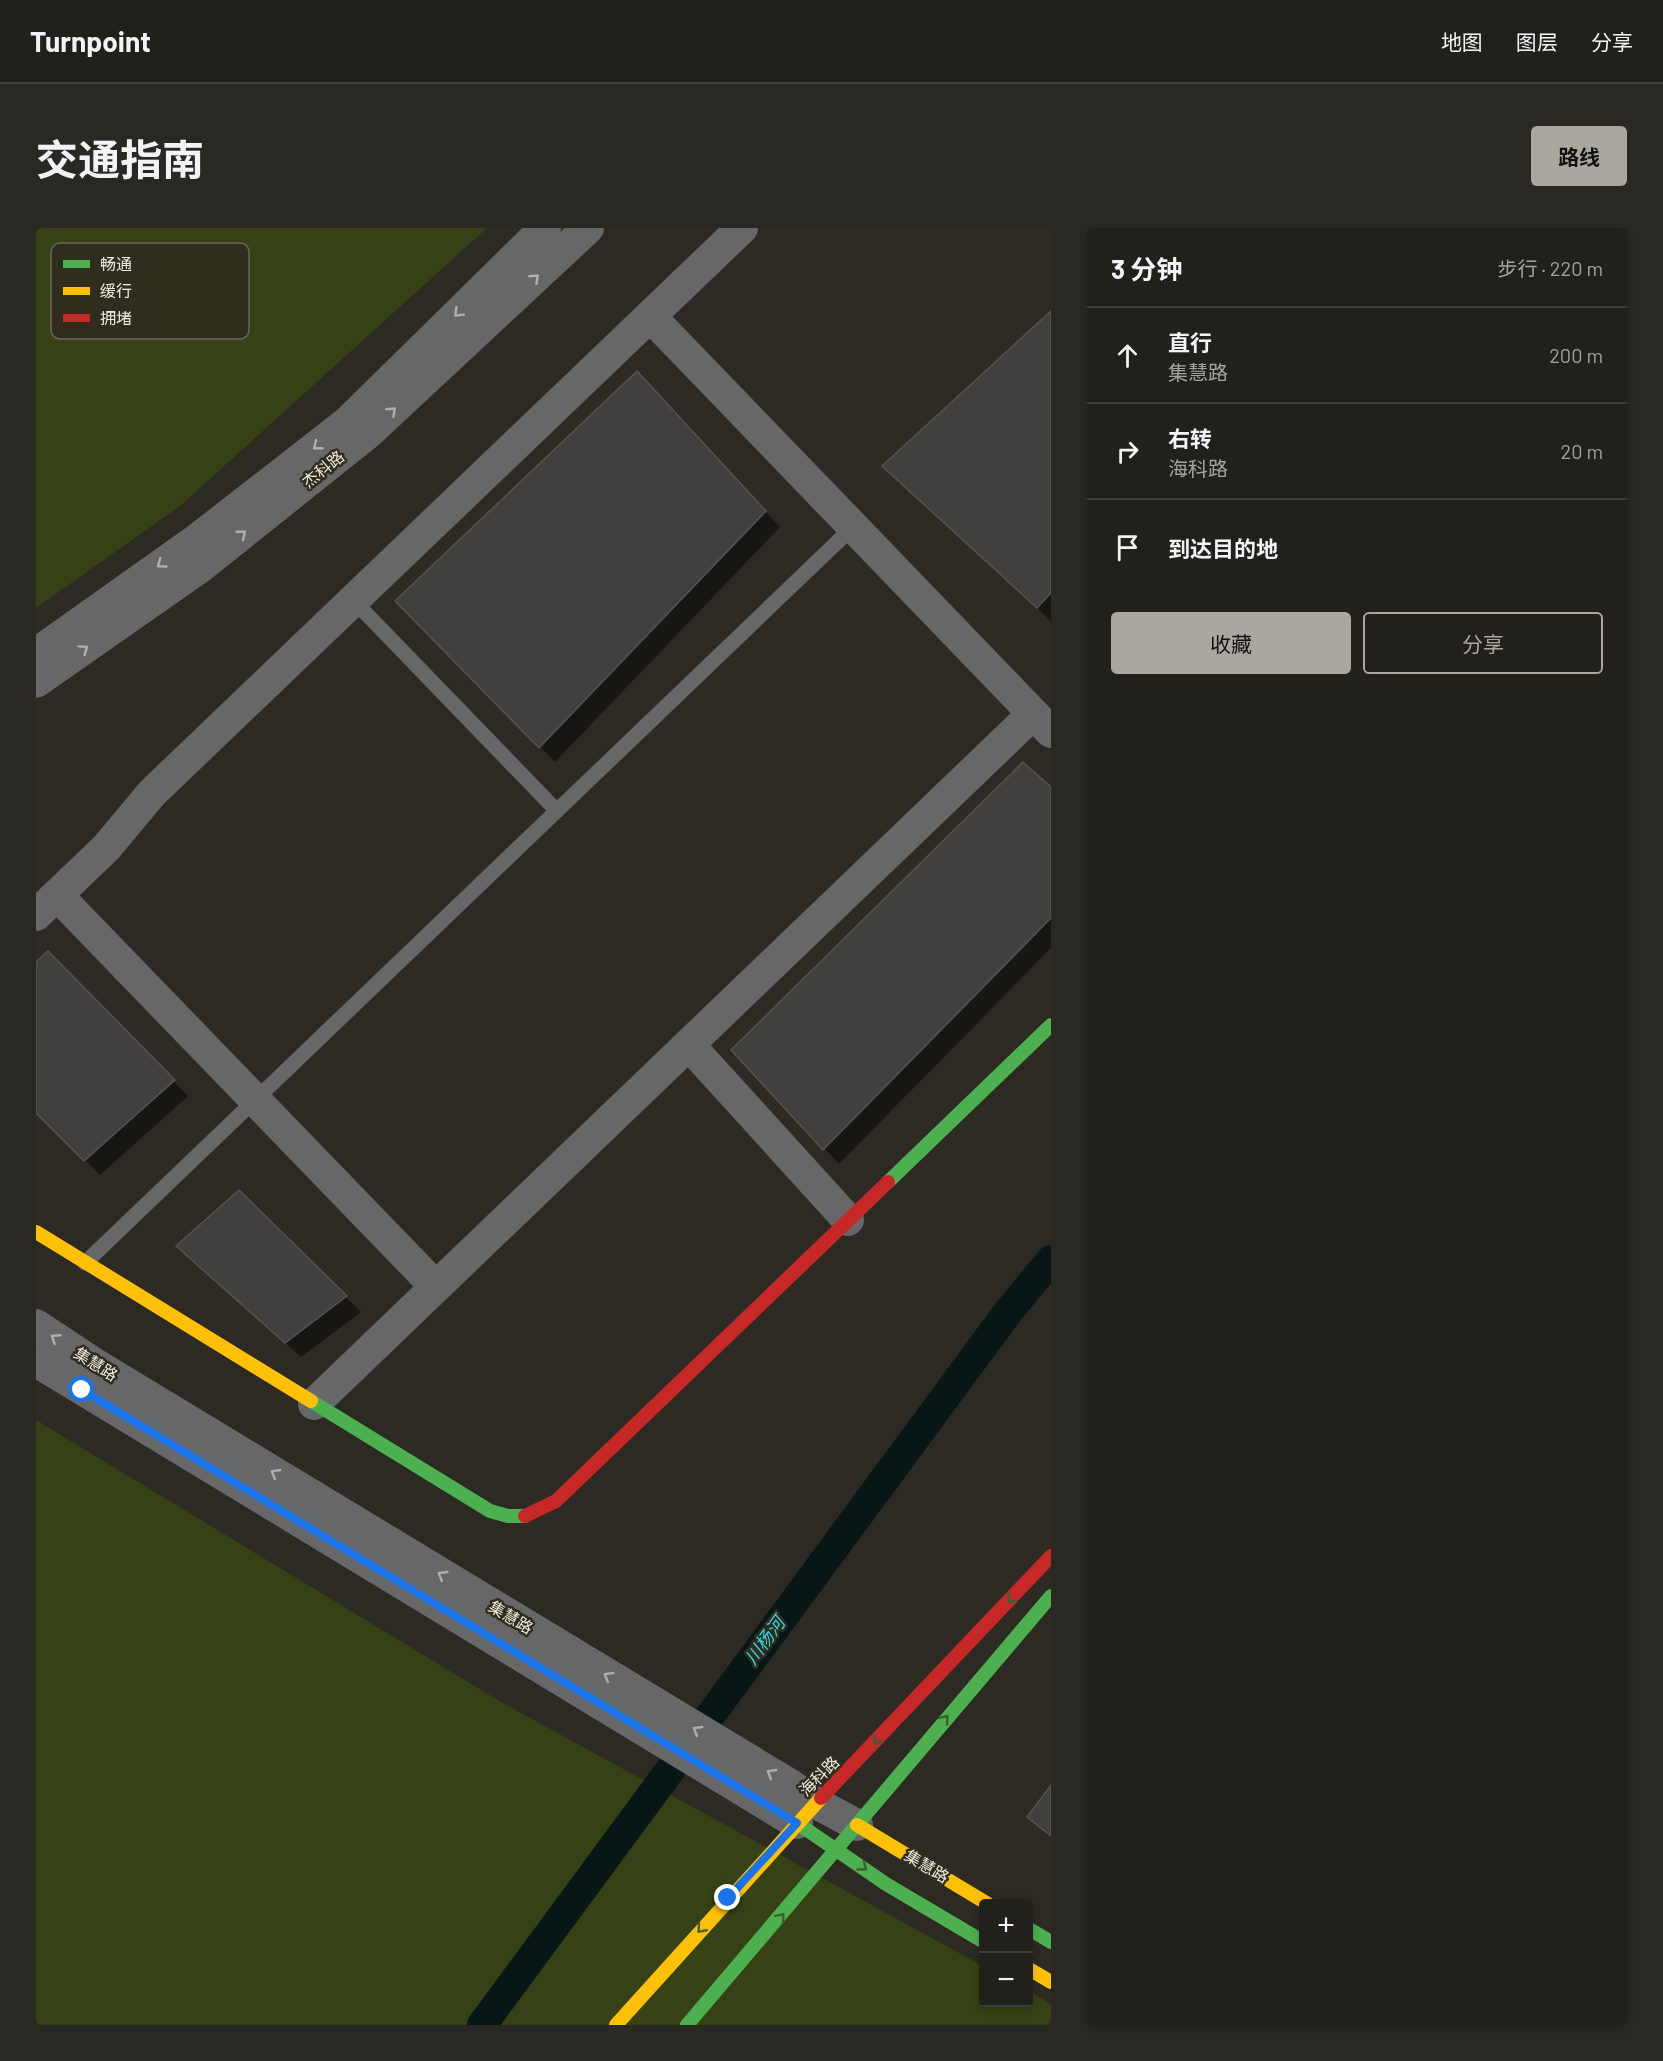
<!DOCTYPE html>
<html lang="zh">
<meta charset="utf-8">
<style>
body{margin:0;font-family:Barlow,"Noto Sans SC",sans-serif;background:#292823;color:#f1f3f6}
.controls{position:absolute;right:18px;bottom:18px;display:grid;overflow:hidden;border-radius:6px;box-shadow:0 3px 9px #0003}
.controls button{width:54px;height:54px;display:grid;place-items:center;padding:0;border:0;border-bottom:2px solid #3e3e39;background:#21201a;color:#f1f3f6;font:30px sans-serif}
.stop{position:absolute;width:18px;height:18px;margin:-14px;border:4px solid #1a73e8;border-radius:50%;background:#fff}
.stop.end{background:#1a73e8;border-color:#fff;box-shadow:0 2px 6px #0008}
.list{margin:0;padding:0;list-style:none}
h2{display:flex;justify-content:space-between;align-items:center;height:78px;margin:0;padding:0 24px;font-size:26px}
h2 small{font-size:20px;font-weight:400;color:#a2a3a2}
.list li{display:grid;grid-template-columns:39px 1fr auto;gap:18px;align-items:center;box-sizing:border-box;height:96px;padding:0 24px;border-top:2px solid #3e3e39}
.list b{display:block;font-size:22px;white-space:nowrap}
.list p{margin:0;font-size:20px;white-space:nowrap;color:#a2a3a2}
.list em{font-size:20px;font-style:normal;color:#a2a3a2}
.actions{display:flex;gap:12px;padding:18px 24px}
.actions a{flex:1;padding:14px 0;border:2px solid #aaa79f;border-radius:6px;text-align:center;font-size:21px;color:#aaa79f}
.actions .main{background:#aaa79f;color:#111}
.icon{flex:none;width:33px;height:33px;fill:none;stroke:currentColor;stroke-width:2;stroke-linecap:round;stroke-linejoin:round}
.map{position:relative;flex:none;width:1015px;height:1797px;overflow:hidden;border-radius:6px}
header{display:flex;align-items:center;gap:36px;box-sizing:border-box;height:84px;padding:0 30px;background:#21201a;border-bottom:2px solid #3e3e39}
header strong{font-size:28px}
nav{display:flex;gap:33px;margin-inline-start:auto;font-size:21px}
.intro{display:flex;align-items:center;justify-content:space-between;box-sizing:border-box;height:144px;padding:0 36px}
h1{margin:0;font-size:42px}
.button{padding:15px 27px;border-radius:6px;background:#aaa79f;color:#111;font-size:21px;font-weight:700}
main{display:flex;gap:36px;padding:0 36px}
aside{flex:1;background:#21201a;border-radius:6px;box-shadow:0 3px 9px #0003}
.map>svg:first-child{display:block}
.green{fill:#364215}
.shadow{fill:#0007}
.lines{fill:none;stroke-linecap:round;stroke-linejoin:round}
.canal{stroke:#091617;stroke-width:30}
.building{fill:#41403f;stroke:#555452;stroke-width:1.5}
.lane{stroke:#666768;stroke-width:15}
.street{stroke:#666768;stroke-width:32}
.fast{stroke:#4caf50;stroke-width:14}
.slow{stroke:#ffc107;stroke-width:14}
.jam{stroke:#c62828;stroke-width:14}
.oneway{stroke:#b1b0ab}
.oneway2{stroke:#3b6032}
.route{stroke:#1a73e8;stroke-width:8}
.labels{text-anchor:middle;stroke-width:5;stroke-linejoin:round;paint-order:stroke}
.street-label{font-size:16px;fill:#eeebe2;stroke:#302c1e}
.water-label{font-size:18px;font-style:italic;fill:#30d9e6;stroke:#302c1e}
.key{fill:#302c1e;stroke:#696559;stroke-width:1.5}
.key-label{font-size:16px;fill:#eeebe2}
</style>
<header>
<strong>Turnpoint</strong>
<nav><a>地图</a><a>图层</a><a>分享</a></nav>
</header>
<div class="intro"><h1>交通指南</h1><a class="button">路线</a></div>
<main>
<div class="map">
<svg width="1015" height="1797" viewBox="0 0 1015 1797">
<rect width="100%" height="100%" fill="#2c2a22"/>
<path class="green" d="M0,0H451L144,278L0,380Z
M0,1192L465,1474L947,1738L948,1774H993V1763L1015,1776V1797H0Z"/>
<path class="shadow" d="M1015,85V393L848,238Z
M616,160L744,299L519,534L361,373Z
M987,536L1015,561V720L803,936L697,822Z
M12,725L152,868L64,947L0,882V737Z
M203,964L325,1084L265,1129L142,1019Z
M1015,1560V1610L993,1589Z"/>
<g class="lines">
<path class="canal" d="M446,1797L972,1084L1015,1032"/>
</g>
<path class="building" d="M1015,83V365L1001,380L846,238Z
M601,143L730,283L503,520L359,373Z
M987,534L1015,559V690L787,922L695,822Z
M12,723L139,852L48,933L0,885V734Z
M203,962L311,1068L249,1115L140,1018Z
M1015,1557V1608L991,1589Z"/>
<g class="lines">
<path class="lane" d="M318,373L521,583
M49,1035L817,299"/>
<path class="street" d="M614,88L1015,504
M0,426L163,310L312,194L509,0
M0,454L163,340L332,205L552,0
M21,667L400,1059
M0,687L70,620L116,565L706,0
M653,817L812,992
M0,1097L62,1138L756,1558L780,1575L821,1597
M0,1133L761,1595
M278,1176L997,486"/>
<path class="fast" d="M852,954L1015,797
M275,1173L454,1283L472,1288H489
M761,1595L850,1656L948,1714
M993,1701L1015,1714
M651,1797L1015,1368"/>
<path class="slow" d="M0,1004L275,1173
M821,1597L952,1676
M993,1741L1015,1754
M580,1797L785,1570"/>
<path class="jam" d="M489,1288L520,1273L852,954
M785,1570L1015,1328"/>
</g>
<defs><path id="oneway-chevron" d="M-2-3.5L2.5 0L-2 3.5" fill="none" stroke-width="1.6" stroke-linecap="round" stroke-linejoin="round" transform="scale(1.5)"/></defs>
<g class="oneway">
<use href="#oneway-chevron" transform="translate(499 50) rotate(-43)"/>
<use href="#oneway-chevron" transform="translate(422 85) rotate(135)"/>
<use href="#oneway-chevron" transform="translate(356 183) rotate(-43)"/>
<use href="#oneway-chevron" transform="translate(281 218) rotate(142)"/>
<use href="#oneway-chevron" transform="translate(206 306) rotate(-39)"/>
<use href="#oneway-chevron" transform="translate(125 336) rotate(144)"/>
<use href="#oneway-chevron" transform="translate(48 421) rotate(-35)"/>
<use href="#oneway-chevron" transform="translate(19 1110) rotate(-147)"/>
<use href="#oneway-chevron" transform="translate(239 1245) rotate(-149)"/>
<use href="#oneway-chevron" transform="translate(406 1347) rotate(-149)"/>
<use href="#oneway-chevron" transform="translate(572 1448) rotate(-149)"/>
<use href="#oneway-chevron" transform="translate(661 1502) rotate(-149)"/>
<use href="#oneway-chevron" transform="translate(735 1545) rotate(-149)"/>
</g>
<g class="oneway2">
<use href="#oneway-chevron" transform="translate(975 1371) rotate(133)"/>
<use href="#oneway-chevron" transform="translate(909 1491) rotate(-50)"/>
<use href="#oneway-chevron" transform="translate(841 1513) rotate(134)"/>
<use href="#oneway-chevron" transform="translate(827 1639) rotate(36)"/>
<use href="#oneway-chevron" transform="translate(745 1689) rotate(-49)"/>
<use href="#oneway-chevron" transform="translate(665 1701) rotate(131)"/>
</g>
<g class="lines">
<path class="route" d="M46,1162L761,1595L692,1670"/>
</g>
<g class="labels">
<g class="street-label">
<text transform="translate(287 241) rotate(-39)" y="6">杰科路</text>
<text transform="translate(60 1136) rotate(32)" y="6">集慧路</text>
<text transform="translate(475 1389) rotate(31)" y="6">集慧路</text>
<text transform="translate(783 1548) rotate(-45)" y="6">海科路</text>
<text transform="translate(891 1638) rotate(31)" y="6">集慧路</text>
</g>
<g class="water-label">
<text transform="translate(729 1413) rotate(-54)" y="6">川杨河</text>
</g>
</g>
<rect x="15" y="15" width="198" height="96" rx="9" class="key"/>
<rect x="27" y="32" width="27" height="8" fill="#4caf50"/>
<rect x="27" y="59" width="27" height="8" fill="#ffc107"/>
<rect x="27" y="86" width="27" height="8" fill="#c62828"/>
<g class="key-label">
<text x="64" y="42">畅通</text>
<text x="64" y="69">缓行</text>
<text x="64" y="96">拥堵</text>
</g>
</svg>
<div class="controls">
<button>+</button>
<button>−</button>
</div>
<div class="stop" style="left:46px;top:1162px"></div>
<div class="stop end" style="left:692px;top:1670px"></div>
</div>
<aside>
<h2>3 分钟<small>步行 · 220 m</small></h2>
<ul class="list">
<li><svg class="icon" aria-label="ahead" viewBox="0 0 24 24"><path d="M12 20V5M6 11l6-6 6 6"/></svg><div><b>直行</b><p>集慧路</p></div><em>200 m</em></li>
<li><svg class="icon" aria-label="right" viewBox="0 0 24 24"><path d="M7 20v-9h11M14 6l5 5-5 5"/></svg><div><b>右转</b><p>海科路</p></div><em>20 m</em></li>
<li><svg class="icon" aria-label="arrive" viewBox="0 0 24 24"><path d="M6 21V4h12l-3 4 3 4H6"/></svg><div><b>到达目的地</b></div></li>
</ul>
<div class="actions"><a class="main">收藏</a><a>分享</a></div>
</aside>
</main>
